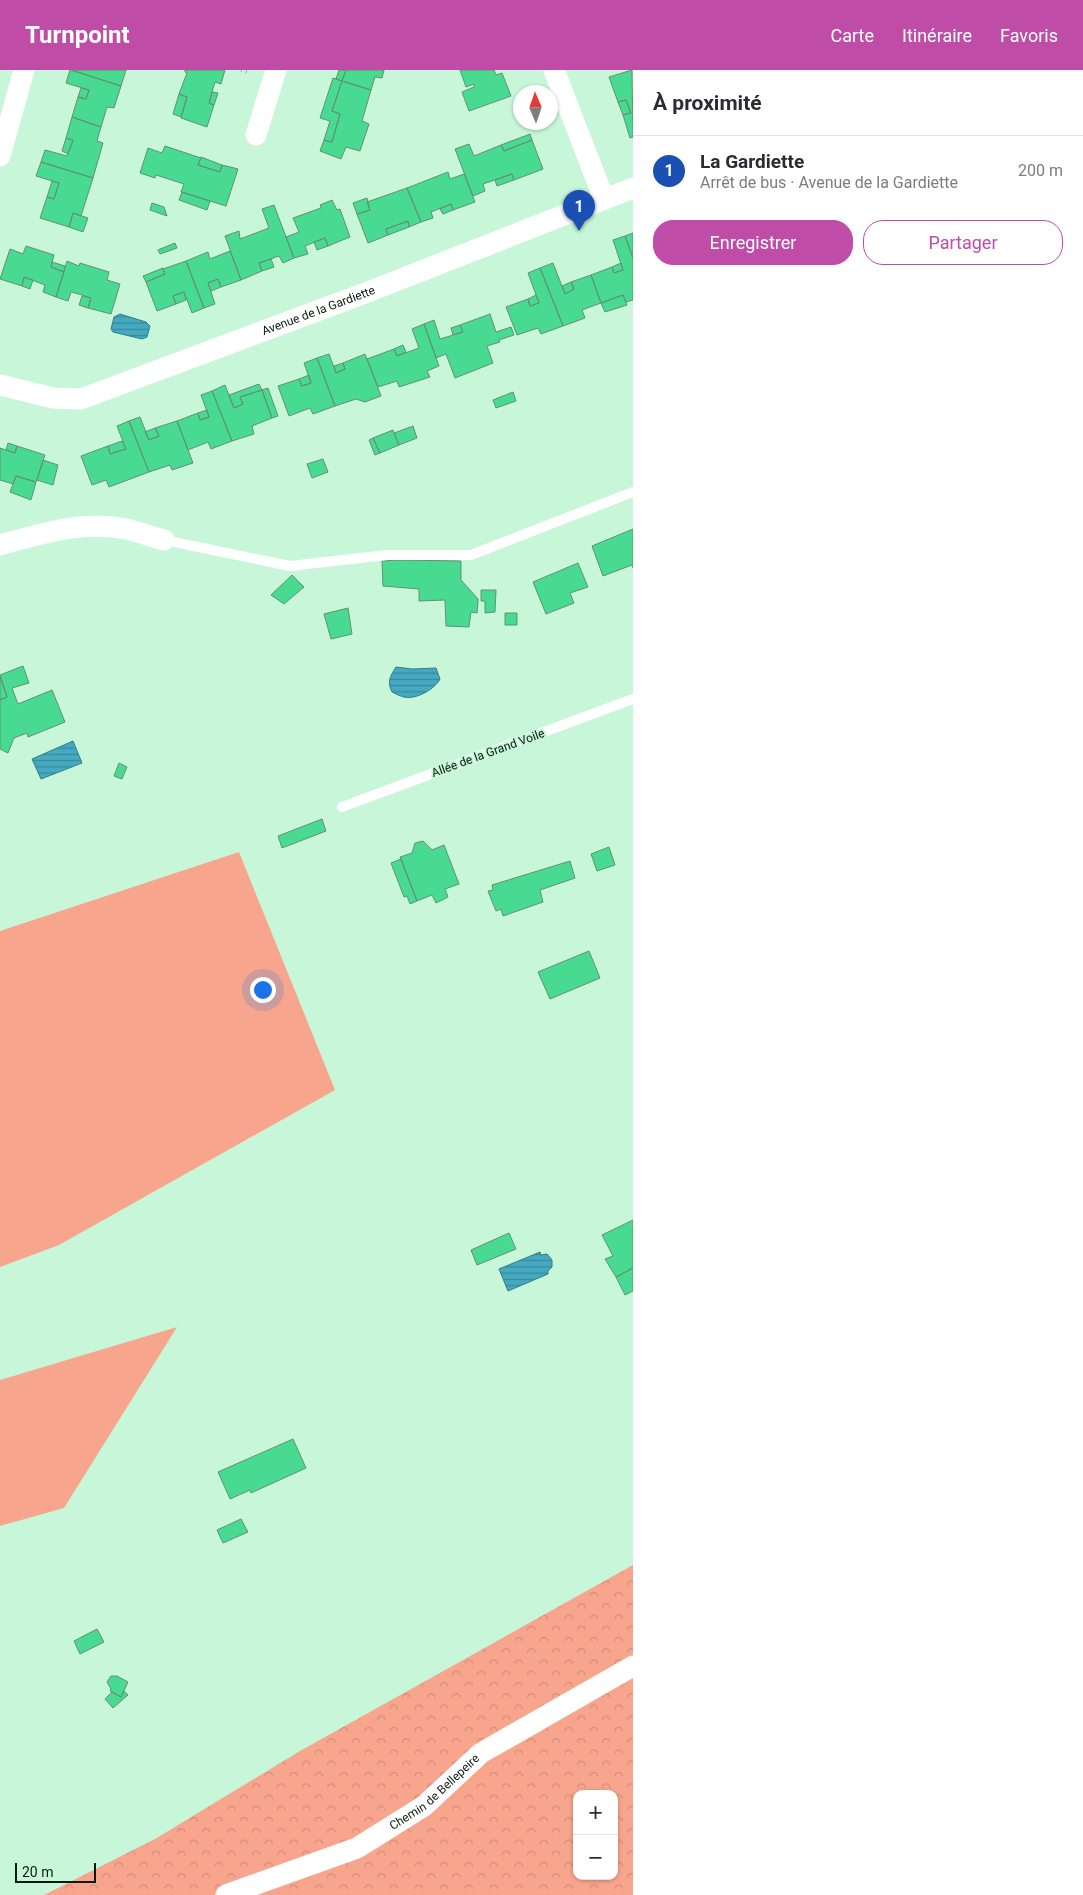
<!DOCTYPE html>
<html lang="fr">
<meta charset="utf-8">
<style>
body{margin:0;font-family:Roboto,sans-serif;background:#f2f2f3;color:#2b2b33}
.controls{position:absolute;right:15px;bottom:15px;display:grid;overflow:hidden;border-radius:10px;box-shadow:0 1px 4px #0004}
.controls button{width:45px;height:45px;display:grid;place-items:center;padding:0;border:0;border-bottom:1px solid #e1e1e2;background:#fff;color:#2b2b33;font:25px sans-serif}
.compass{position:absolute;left:513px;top:15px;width:45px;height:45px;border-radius:50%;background:#fff;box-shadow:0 1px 4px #0004;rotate:358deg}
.scale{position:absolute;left:15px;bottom:12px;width:81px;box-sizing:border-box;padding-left:5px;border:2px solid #0a1c11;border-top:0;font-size:14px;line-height:18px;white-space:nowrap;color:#0a1c11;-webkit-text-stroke:4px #c7f7d8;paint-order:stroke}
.you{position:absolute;left:262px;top:919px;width:18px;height:18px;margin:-12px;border:4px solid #fff;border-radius:50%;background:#1a73e8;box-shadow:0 0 0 8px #1a73e833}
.badge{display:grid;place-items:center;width:32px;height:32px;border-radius:50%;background:#bf4ca6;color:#fff;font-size:16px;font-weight:700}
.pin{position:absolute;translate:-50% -41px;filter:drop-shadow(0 1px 2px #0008)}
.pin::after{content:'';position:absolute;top:26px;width:18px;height:15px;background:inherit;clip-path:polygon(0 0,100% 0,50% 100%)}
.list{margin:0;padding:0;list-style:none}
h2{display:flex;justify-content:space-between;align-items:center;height:65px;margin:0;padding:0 20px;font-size:21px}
h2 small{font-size:16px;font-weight:400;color:#7c7c81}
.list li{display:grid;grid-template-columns:32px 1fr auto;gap:15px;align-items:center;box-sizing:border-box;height:70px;padding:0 20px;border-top:1px solid #e1e1e2}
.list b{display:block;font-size:19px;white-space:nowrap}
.list p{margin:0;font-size:16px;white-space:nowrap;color:#7c7c81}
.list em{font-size:16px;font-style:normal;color:#7c7c81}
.actions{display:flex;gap:10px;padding:15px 20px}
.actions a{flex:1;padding:11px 0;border:1px solid #bf4ca6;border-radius:20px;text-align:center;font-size:18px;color:#bf4ca6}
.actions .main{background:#bf4ca6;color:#fff}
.map{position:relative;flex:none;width:633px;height:1825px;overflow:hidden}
header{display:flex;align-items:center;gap:30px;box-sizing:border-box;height:70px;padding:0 25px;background:#bf4ca6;color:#fff}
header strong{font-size:24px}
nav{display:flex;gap:28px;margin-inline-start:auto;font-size:18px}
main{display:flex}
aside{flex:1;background:#fff}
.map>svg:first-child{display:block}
.grass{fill:#f8a58d}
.forest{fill:url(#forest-crowns);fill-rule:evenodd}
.water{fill:url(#water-rules);stroke:#337f8c}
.building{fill:#47da90;stroke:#639074}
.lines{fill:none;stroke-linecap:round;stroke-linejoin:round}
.path{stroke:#86ac94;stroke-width:3;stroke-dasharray:1 4;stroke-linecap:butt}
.service{stroke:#fff;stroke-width:10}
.minor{stroke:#fff;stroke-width:21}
.labels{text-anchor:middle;stroke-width:4;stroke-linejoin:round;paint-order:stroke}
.street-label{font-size:12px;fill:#0a1c11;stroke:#c7f7d8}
</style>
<header>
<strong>Turnpoint</strong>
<nav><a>Carte</a><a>Itinéraire</a><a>Favoris</a></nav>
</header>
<main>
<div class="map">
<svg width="633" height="1825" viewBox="0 0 633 1825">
<defs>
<pattern id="forest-crowns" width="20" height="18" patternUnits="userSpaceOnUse" patternTransform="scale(1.25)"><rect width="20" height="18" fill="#f8a58d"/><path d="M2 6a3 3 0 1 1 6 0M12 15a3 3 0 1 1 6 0" fill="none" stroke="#d38d79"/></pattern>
<pattern id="water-rules" width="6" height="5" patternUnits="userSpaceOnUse" patternTransform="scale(1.25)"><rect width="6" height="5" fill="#44a9c1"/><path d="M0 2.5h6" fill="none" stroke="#37899b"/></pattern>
</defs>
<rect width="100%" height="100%" fill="#c7f7d8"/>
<path class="grass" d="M239,782L335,1020L59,1175L0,1197V861Z
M177,1257L64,1438L0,1456V1310Z"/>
<path class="forest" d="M633,1495V1825H44L155,1769L300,1681ZM577,1724H614V1806H577Z"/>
<path class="water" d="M120,244L146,252L150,256L147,267L142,269L113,262L111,259L114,247Z
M396,597L412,599L436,598L440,609C435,619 416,630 404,627C400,626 396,624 392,622C387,612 390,606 396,597Z
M73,671L82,693L41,709L32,689Z
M540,1182L541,1185L547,1184L552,1190V1197L548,1201V1204L508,1221L499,1199Z"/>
<path class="building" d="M70,0L121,16L114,38L107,37L101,57L72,47L78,27L86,29L89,20L66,13Z
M72,0H126L121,16Z
M185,0H225L221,14L215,12L212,22L209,33L214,35L207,57L181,48L187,27L179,24L187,3L185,2Z
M339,0H346L342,11L336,9Z
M346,0H384L382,8L375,7L371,20L342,11Z
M460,0H494L496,5L502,3L511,26L469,41L462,22L474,17V14L466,17Z
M632,0L633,67L630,68L623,45L631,43L626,30L618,32L609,7Z
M333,8L342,11L332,41L340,44L332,72L324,70L330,51L320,48Z
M342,11L371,20L362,51L369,54L360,81L346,77L341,89L320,81L324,70L332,72L340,44L332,41Z
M81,18L89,20L86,29L78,27Z
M212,22L218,23L214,35L209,33Z
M179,24L187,27L181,47L173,44Z
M626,30L631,43L623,45L618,32Z
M72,47L101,57L97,71L103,73L93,108L41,92L45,80L67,86L73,70L66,68Z
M530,64L532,70L504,81L501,75Z
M66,68L73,70L68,84L62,81Z
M532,70L543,99L514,110L512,104L483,114L485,121L473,126L455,79L469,74L474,86L501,75L504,81Z
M165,76L201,88L198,95L220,102L222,95L238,99L226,136L181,122L184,114L156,105L155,108L140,103L148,78L162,83Z
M201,87L222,95L220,102L198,95Z
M41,92L93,108L81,146L73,143L69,157L40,148L47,127L54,129L59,113L36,106Z
M448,102L450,109L464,104L475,132L453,140L451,134L431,142L433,148L421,152L407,118Z
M512,104L514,110L497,116L495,110Z
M52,111L59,113L54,129L47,127Z
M407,118L421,152L409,157L408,151L386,159L388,165L368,173L357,144L370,140L367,132Z
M182,122L210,131L207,140L179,130Z
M367,128L370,140L357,144L353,133Z
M332,130L337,140L340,139L350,167L328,176L325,168L305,176L308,184L294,188L286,167L299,162L293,148L321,138L320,135Z
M152,133L164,137L167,146L150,140Z
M451,134L453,140L443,144L440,139Z
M274,135L294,188L283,193L279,186L259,193L262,201L241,210L225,166L239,161L240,169L269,158L262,139Z
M73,143L88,148L83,162L69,157Z
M408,151L409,157L388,165L386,159Z
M633,163V188L625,166Z
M625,166L633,188V230L626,232L623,225L601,233L591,205L612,197L614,203L623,200L613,170Z
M325,168L328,176L317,180L314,172Z
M175,173L177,178L160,184L158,180Z
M26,176L54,185L51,197L64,202L56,227L43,222L45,215L24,207L22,216L0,209L10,179L23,184Z
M230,181L241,210L221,217L218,209L208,213L215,234L204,238L186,191L208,182L210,189Z
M271,189L274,197L262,201L259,193Z
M67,191L79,196L80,193L109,202L107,210L120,214L111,244L88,238L91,228L82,225L71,222L68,231L56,227Z
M186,191L204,238L192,243L184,222L173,226L176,234L157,241L146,212L165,204L163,199Z
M52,192L65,196L64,202L51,197Z
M553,193L565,224L574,219L571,212L591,205L601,233L582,240L585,248L563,256L540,198Z
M621,193L623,200L614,203L612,197Z
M163,198L165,204L146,212L143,206Z
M540,198L563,256L541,264L538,258L517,265L506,237L528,229L530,236L539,233L528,203Z
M24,207L33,210L30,219L22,216Z
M218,209L221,217L211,221L208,213Z
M571,212L574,219L565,224L562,216Z
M184,222L186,230L176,234L173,226Z
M536,225L539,233L530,236L528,229Z
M623,225L627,235L605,242L601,233Z
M82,226L91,228L88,238L79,235Z
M490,244L496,262L511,257L514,265L499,270L500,272L487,276L493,293L455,308L446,284L436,288L424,254L434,250L440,269L463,262L460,255Z
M424,254L439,296L427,301L430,307L399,317L397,311L378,317L367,289L394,279L397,286L419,278L412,259Z
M460,255L463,262L453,265L451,258Z
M403,275L406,282L397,286L394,279Z
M329,284L336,303L345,299L343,293L365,284L381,326L365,332L356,329L335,336L317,288Z
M317,288L335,336L313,344L310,338L289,346L278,316L299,309L302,316L311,313L304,293Z
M343,293L345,299L336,303L334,296Z
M309,305L311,313L302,316L299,309Z
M259,314L262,320L240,327L243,334L234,338L229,325Z
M225,315L234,338L243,334L240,327L262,320L272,348L252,356L254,364L232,371L212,321Z
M268,318L278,346L272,348L262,320Z
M212,321L232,371L211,379L208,372L188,380L177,351L198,343L200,350L209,347L201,325Z
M513,322L516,331L496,338L493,330Z
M207,340L209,347L200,350L198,343Z
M140,347L149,370L159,366L155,358L177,351L193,393L172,400L170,395L149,402L129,351Z
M129,351L149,402L109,417L106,410L92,415L81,386L108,376L110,384L126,379L117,356Z
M413,356L417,368L399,375L394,363Z
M155,358L159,366L149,370L145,362Z
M393,360L399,375L380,383L373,368Z
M373,368L380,383L375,385L369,370Z
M122,371L126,379L110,384L108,376Z
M8,373L17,376L15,383L6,380Z
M17,376L45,385L36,412L16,406L13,414L0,410V378L15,383Z
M323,389L328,402L312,408L307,394Z
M43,390L58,395L53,415L37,410Z
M16,406L36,412L31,430L10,422Z
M633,459V498L632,495L603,506L592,476Z
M399,490L461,491V510L478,529V532L477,543L471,542L469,557L446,556L445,530L419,531V519L383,516L382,491Z
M578,493L588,517L570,523L574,533L546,544L533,512Z
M292,505L304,517L284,534L271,525Z
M481,520H496L495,542L485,543V531H481Z
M348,538L352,564L331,569L324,544Z
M505,543H517V555H505Z
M23,596L29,613L12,618L18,634L52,620L65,652L28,667L27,663L14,668L8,683L0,679V630L7,627L0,605Z
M0,606L7,627L0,630Z
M119,693L127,697L122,709L114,706Z
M322,749L326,761L282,778L278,766Z
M423,771L432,780L444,775L459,814L445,819L448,827L436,833L432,825L417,831L400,787L412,783L415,773Z
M609,777L615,795L597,801L591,784Z
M401,789L417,831L410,834L407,826L404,827L391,793Z
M570,791L575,808L540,820L543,832L503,846L501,839L496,841L488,821L493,820L492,815Z
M589,881L600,908L550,929L538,902Z
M633,1150V1198L616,1207L605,1189L613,1186L602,1165Z
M509,1163L516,1179L477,1195L471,1180Z
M633,1198V1221L625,1225L616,1207Z
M293,1369L306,1398L251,1423L250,1420L230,1429L218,1402Z
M241,1449L248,1462L223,1473L217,1460Z
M97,1559L104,1572L80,1584L74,1571Z
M111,1606H117L128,1612L121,1627L110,1621L111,1619L107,1612Z
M124,1621L128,1625L113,1638L105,1629L112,1622L121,1627Z"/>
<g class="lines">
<path class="path" d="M241,0L250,3"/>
<path class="service" d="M164,470L290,496L387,485H471L633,422
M342,737L633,629"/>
<g class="minor">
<path d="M554,0L604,129"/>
<path d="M256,65L276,0"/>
<path d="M0,86L24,0"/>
<path id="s1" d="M0,315L53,328L81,329L368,222L633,118"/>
<path d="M0,475C41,464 83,450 126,459C139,462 152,467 164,470"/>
<path id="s2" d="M226,1825L357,1778L424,1736L481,1683L633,1596"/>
</g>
</g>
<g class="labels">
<g class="street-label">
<text dy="4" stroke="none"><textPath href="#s1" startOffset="336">Avenue de la Gardiette</textPath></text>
<text transform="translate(488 683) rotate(-20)" y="4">Allée de la Grand Voile</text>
<text dy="4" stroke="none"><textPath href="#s2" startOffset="235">Chemin de Bellepeire</textPath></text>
</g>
</g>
</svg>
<div class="controls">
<button>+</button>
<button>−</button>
</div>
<svg class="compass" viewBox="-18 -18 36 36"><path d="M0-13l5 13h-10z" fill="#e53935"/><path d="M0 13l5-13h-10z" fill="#7c7c81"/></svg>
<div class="scale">20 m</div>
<div class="you"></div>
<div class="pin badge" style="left:579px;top:161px;background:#1a4fb4">1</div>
</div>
<aside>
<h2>À proximité<small></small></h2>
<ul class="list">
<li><span class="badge" style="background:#1a4fb4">1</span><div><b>La Gardiette</b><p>Arrêt de bus · Avenue de la Gardiette</p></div><em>200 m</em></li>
</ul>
<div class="actions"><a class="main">Enregistrer</a><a>Partager</a></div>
</aside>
</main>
